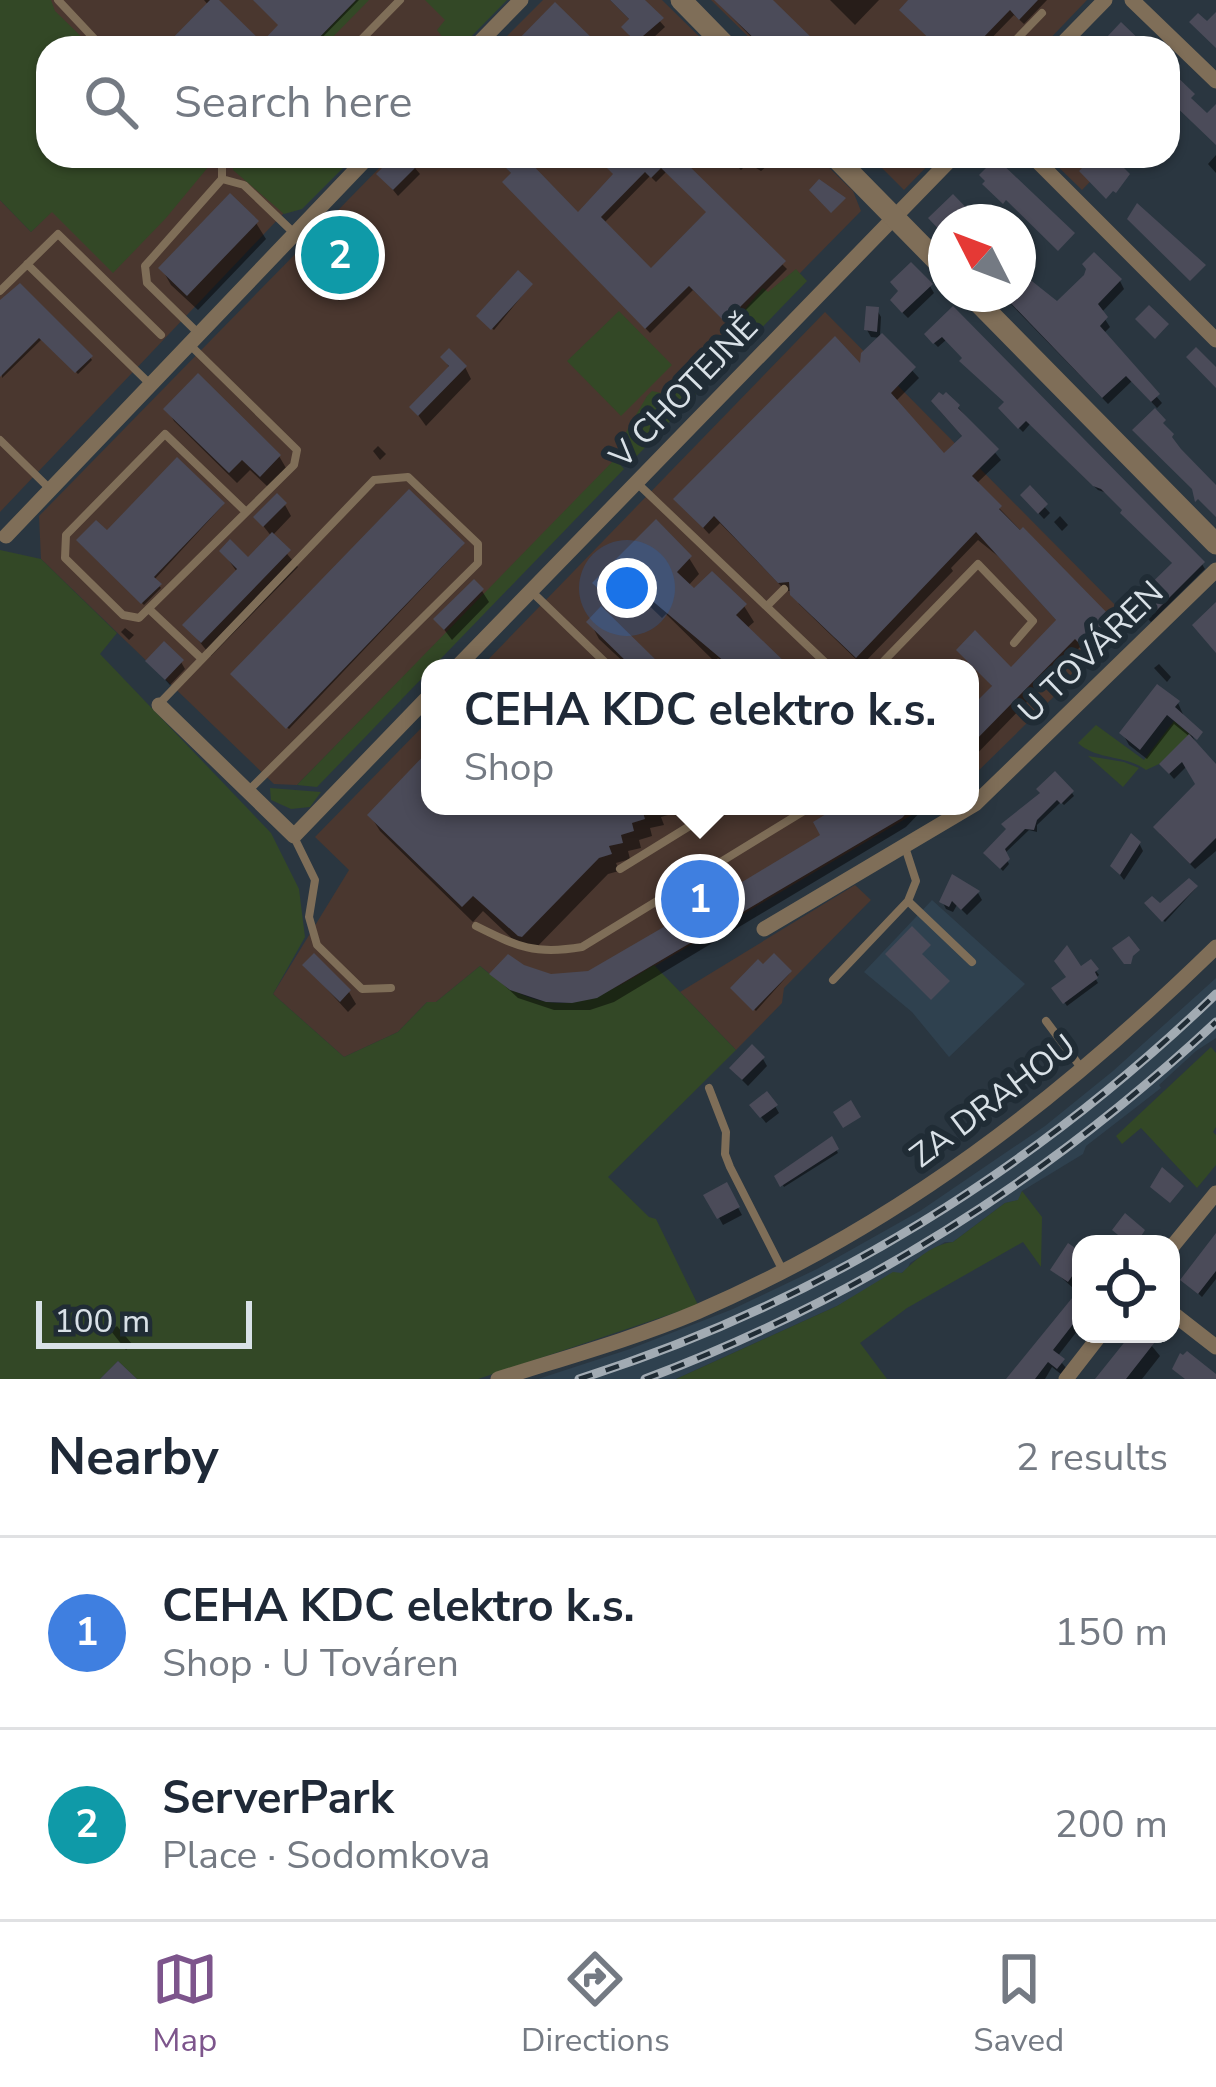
<!DOCTYPE html>
<meta charset="utf-8">
<style>
body{margin:0;font-family:"Nunito Sans",sans-serif;background:#f6f6f7;color:#1f2937}
.controls{position:absolute;right:36px;bottom:36px;display:grid;overflow:hidden;border-radius:24px;box-shadow:0 3px 9px #0004}
.controls button{width:108px;height:108px;display:grid;place-items:center;padding:0;border:0;border-bottom:3px solid #e0e1e3;background:#fff;color:#1f2937;font:60px sans-serif}
.compass{position:absolute;left:928px;top:204px;width:108px;height:108px;border-radius:50%;background:#fff;box-shadow:0 3px 9px #0004;rotate:312deg}
.scale{position:absolute;left:36px;bottom:30px;width:216px;box-sizing:border-box;padding-left:12px;border:6px solid #d9e1e7;border-top:0;font-size:33px;line-height:42px;white-space:nowrap;color:#d9e1e7;-webkit-text-stroke:9px #202c35;paint-order:stroke}
.you{position:absolute;left:627px;top:588px;width:42px;height:42px;margin:-30px;border:9px solid #fff;border-radius:50%;background:#1a73e8;box-shadow:0 0 0 18px #1a73e833}
.badge{display:grid;place-items:center;width:78px;height:78px;border-radius:50%;background:#7d558c;color:#fff;font-size:39px;font-weight:700}
.pin{position:absolute;translate:-50% -50%;border:6px solid #fff;box-shadow:0 3px 12px #0006}
.popup{position:absolute;left:421px;top:659px;width:558px;height:156px;box-sizing:border-box;display:grid;place-content:center;border-radius:24px;background:#fff;filter:drop-shadow(0 3px 9px #0005);font-size:39px;white-space:nowrap;color:#747a83}
.popup b{font-size:45px;color:#1f2937}
.popup::after{content:'';position:absolute;left:50%;top:100%;margin-left:-24px;border:24px solid transparent;border-top-color:#fff}
.list{margin:0;padding:0;list-style:none}
h2{display:flex;justify-content:space-between;align-items:center;height:156px;margin:0;padding:0 48px;font-size:51px}
h2 small{font-size:39px;font-weight:400;color:#747a83}
.list li{display:grid;grid-template-columns:78px 1fr auto;gap:36px;align-items:center;box-sizing:border-box;height:192px;padding:0 48px;border-top:3px solid #e0e1e3}
.list b{display:block;font-size:45px;white-space:nowrap}
.list p{margin:0;font-size:39px;white-space:nowrap;color:#747a83}
.list em{font-size:39px;font-style:normal;color:#747a83}
.icon{flex:none;width:66px;height:66px;fill:none;stroke:currentColor;stroke-width:2;stroke-linecap:round;stroke-linejoin:round}
.map{position:relative;flex:none;width:1216px;height:1379px;overflow:hidden}
.search{position:absolute;background:#fff;box-shadow:0 3px 9px #0004;left:36px;right:36px;top:36px;height:132px;display:flex;align-items:center;gap:30px;box-sizing:border-box;padding:0 42px;border-radius:36px;color:#747a83;font-size:45px}
.sheet{height:540px;background:#fff}
nav{display:flex;justify-content:space-around;align-items:center;box-sizing:border-box;height:168px;border-top:3px solid #e0e1e3;background:#fff;font-size:33px;color:#747a83}
nav a{display:grid;justify-items:center;gap:6px}
nav .on{color:#7d558c}
.map>svg:first-child{display:block}
.built{fill:#2f414f}
.industrial{fill:#4a372f}
.green{fill:#334826}
.shadow{fill:#0007;fill-rule:evenodd}
.building{fill:#4b4b59;fill-rule:evenodd}
.lines{fill:none;stroke-linecap:round;stroke-linejoin:round}
.service{stroke:#7f6e58;stroke-width:8}
.minor{stroke:#7f6e58;stroke-width:15}
.tertiary{stroke:#7f6e58;stroke-width:21}
.rail-casing{stroke:#a2abb3;stroke-width:9}
.rail{stroke:#202c35;stroke-width:4.5;stroke-dasharray:14;stroke-linecap:butt}
.labels{text-anchor:middle;stroke-width:12;stroke-linejoin:round;paint-order:stroke}
.street-label{font-size:33px;fill:#d9e1e7;stroke:#202c35}
</style>
<div class="map">
<svg width="1216" height="1379" viewBox="0 0 1216 1379">
<rect width="100%" height="100%" fill="#2a3640"/>
<path class="built" d="M932,900L1025,984L949,1057L912,1012L864,972Z
M1216,978V1038L1196,1051L1159,1085L1161,1088L1086,1146L1083,1154L1022,1191L1019,1200L1005,1203L953,1242H945L910,1263L907,1270L837,1306L676,1379H538L630,1349L733,1309L817,1269L920,1211L1045,1126L1113,1071Z"/>
<path class="industrial" d="M15,0H475L448,48H48Z
M543,0H662L711,48H495Z
M711,0H1087L1041,48H760Z
M106,156H338L0,512V200L31,232Z
M391,156H817L853,191L861,211L297,785L274,784L41,559L39,516Z
M870,156H937L904,190Z
M1047,156H1115L1082,190Z
M825,312L1131,621L970,779V668H480Z
M430,719V806H927L609,993L584,1002H547L510,990L480,966L436,1002H427L398,1032L344,1057L273,994L349,870L315,837Z
M855,885L871,900L784,988L782,1003L736,1050L680,992Z"/>
<path class="green" d="M0,0H51L55,11L93,48H48V156H203L209,166L166,218L113,273L52,212L31,232L0,200Z
M356,0H369L322,48H309Z
M425,0H507L460,48H436L444,39L437,30L445,20Z
M248,156H355L302,209L284,214L233,170V165Z
M796,269L807,281L748,342L729,328L763,288L768,292Z
M619,311L672,365L621,416L567,361Z
M687,375L703,387L635,458L623,451L622,439L647,396L652,391L661,393Z
M615,459L624,469L317,787L297,785Z
M0,550L41,559L117,633L100,654L271,833L299,889L305,937L273,994L344,1057L398,1032L427,1002H436L480,966C545,1023 588,1007 654,965L736,1050L608,1177L649,1217L656,1219L698,1305L478,1379H137L118,1361L100,1379H0Z
M1174,721L1191,735L1159,764L1146,770C1124,754 1098,761 1078,743L1096,725L1144,760Z
M1088,756L1124,762L1139,768L1123,787Z
M270,788L321,792L310,807L291,809L271,800Z
M1211,1047L1216,1053V1127L1213,1132L1216,1135V1165L1197,1188L1141,1128L1122,1144L1116,1136Z
M1022,1191L1042,1217L1041,1267L1023,1242L907,1308L860,1343L887,1379H676L837,1306L893,1272L902,1273C915,1260 933,1244 953,1242L1005,1203L1018,1200Z"/>
<path class="shadow" d="M204,0H215L262,46L281,26L255,0H359L312,48H168L209,6Z
M610,0H641L665,27L642,48L629,35L631,21Z
M715,0H768L818,48H762Z
M830,0H879L855,25Z
M913,0H1047L1024,24L1014,15L982,48H939Z
M1216,155V173L1208,164Z
M398,156H405L420,174L398,196L380,174Z
M495,156H519L578,216L615,175L606,156H674L787,269L730,326L693,290L650,333L509,188L513,175ZM666,172L708,213L651,272L603,224L650,176L656,182Z
M727,156H762L768,165L761,171L748,163L741,170Z
M770,156H790L780,166Z
M874,156H895L885,167Z
M256,223L266,239L198,310L171,285L162,269Z
M378,248L382,256L339,301L302,263Z
M1018,275L1057,306L1087,277L1120,281L1124,289L1101,313L1110,327L1103,334L1162,403L1157,408L1132,381L1108,404L1001,294H1018Z
M530,286L494,330L481,319Z
M930,286L934,293L908,318L897,307Z
M0,306L90,357L92,360L78,374L42,339L2,378Z
M877,310L881,317L880,335L919,378L895,402L944,457L964,438L939,410L958,407L1001,460L976,484L1117,631L1092,656L1082,645L970,761V713L994,688L960,650L1011,671L1058,622L999,557L978,540L951,568L953,571L862,665L799,604L793,591H786L720,523L709,534L677,499L863,370L881,338L871,337L867,330Z
M953,310L1202,564L1205,569L1151,622L1137,608L1174,565L1107,493L1098,490L1030,424L1023,432L1004,413L1007,403L946,340L938,347L931,340Z
M444,358L465,367L471,379L426,426L413,408L450,369Z
M167,409L279,456L286,468L268,487L250,470L237,483L174,421Z
M378,446L386,454L380,460L373,451Z
M1029,490L1050,513L1044,519L1028,502Z
M223,505L154,580L161,588L144,605L81,543Z
M285,505L291,516L272,536L298,567L211,656L186,625L237,572L223,552L248,561L272,537L257,518Z
M1060,516L1068,525L1062,531L1054,522Z
M463,545L289,729L235,677Z
M689,558L699,574L688,586L744,606L754,622L746,629L787,668H728L718,658L715,662L666,614L662,618L634,591L615,610L596,583Z
M482,591L489,602L452,640L437,620Z
M590,622L655,662L658,668H630L599,639Z
M125,628L134,635L129,640L121,632Z
M149,662H181L185,669L170,685Z
M1159,664L1171,677L1167,682L1154,668Z
M1158,688L1178,703L1197,746L1216,766V851L1195,869L1160,834L1199,785L1187,766L1174,779L1167,771L1190,737L1174,724L1147,759L1129,745L1123,734Z
M430,754V806H673L675,813L661,817L664,825L650,828L652,836L639,840L641,848L628,851L630,859L616,863L619,871L608,874L532,952L523,949L483,911L473,922L380,831L370,815Z
M1072,793L1074,796L1064,805L1061,802L1037,825V832L1029,830L1004,854L1009,864L1003,871L988,856L1042,794Z
M845,806H926L906,827L614,1002L590,1010H554L518,998L493,975L523,968L550,977L589,974L824,836Z
M1139,843L1143,851L1124,880L1113,866Z
M953,878L978,893L982,900L967,915L957,905L953,912L946,909L942,901Z
M1196,888L1165,922L1149,906L1160,907Z
M1090,963L1099,975L1095,978L1098,983L1067,1006L1055,988Z
M306,966L349,992L356,1004L348,1012Z
M790,973L756,1011L735,991Z
M763,1059L767,1066L748,1086L737,1075Z
M775,1106L779,1113L766,1123L757,1112Z
M831,1140L838,1153L784,1187L778,1177Z
M726,1186L742,1215L723,1225L707,1196Z
M1216,1238V1279L1202,1297L1184,1280Z
M1081,1255V1275L1073,1288L1053,1270Z
M1081,1302V1326L1057,1357L1067,1369L1062,1375L1052,1367L1045,1379H1010Z
M117,1326L132,1344L126,1350L111,1331Z
M1134,1334H1142L1160,1356L1142,1379H1099Z"/>
<path class="building" d="M210,0H219L262,42L278,25L253,0H356L309,48H163Z
M610,0H645L664,18L636,42L621,27L629,19Z
M714,0H773L822,48H764Z
M908,0H1038L1019,20L1010,10L979,42L985,48H939L899,10Z
M555,2L602,48H510Z
M1216,12V48L1189,22L1198,13L1207,21Z
M1121,22L1148,48H1117L1106,38Z
M1168,68L1195,94L1191,98L1207,113L1216,104V145L1168,99Z
M394,156H409L418,165L393,190L376,174Z
M494,156H524L578,212L613,174L595,156H679L786,261L725,322L689,286L645,329L502,182L511,173ZM661,168L706,212L651,268L601,217L645,172L651,178Z
M1094,156H1112L1130,174L1116,193L1113,191L1106,199L1079,171Z
M997,159L1075,233L1058,251L1006,200L1003,204L982,184L985,181L979,175L987,167L985,161Z
M819,179L846,198L831,213L809,190Z
M230,193L259,221L187,296L158,268Z
M953,194L980,222H946V237L928,218Z
M1137,203L1206,265L1190,281L1127,219Z
M348,211L381,247L334,296L299,263Z
M1094,252L1122,279L1098,304L1108,317L1100,326L1160,394L1151,402L1126,376L1102,398L1002,294H1018V270L1057,301L1084,275L1086,269L1082,264Z
M911,262L933,284L902,313L890,300L898,291L890,282Z
M518,270L533,284L491,330L476,316Z
M20,283L93,356L75,373L39,338L0,377V300Z
M1149,305L1169,324L1155,339L1135,319Z
M866,306L879,307L877,332L864,330Z
M953,306L1205,562L1147,620L1131,603L1172,563L1120,513L1122,510L1101,489L1093,486L1026,421L1018,429L998,408L1004,402L959,361L962,358L942,337L933,344L924,334Z
M882,333L916,367L891,393L944,453L962,436L931,401L939,392L943,395L946,392L960,405L958,408L999,449L972,476L1002,506L999,509L1020,530L1023,527L1115,621L1086,650L1075,639L970,746V708L992,686L956,650L975,630L1011,667L1056,620L976,532L856,658L790,595L789,582L778,583L714,516L703,528L673,499L835,336L860,363L861,353Z
M1196,347L1216,367V388L1186,357Z
M449,348L467,366L418,416L409,407L449,366L440,357Z
M198,373L281,455L260,477L242,460L229,473L163,409Z
M1155,408L1166,420L1163,423L1174,434L1172,437L1181,449L1216,485V517L1198,499L1195,502L1192,489L1132,430Z
M177,457L225,503L154,577L162,584L141,604L76,540L96,520L107,530Z
M1030,485L1048,504L1038,514L1020,495Z
M409,489L465,543L286,729L230,674Z
M277,493L287,503L263,527L253,517Z
M656,519L692,556L677,572L694,588L712,571L747,604L736,615L791,668H732L624,577L605,595L592,583Z
M272,532L291,550L201,643L182,625L237,569L219,551L230,539L248,557Z
M474,579L484,589L444,630L433,619Z
M1216,602V653L1192,625Z
M601,606L657,661L650,668H633L586,622Z
M164,641L184,660L165,680L145,661Z
M1157,684L1180,701L1175,707L1203,732L1197,740L1167,715L1140,750L1119,733Z
M1189,734L1216,764V838L1190,864L1153,827L1195,784L1182,762L1169,774L1159,764Z
M430,749V806H641L645,819L632,823L634,831L621,835L623,843L609,846L612,854L599,858L522,937L518,936L473,896L462,907L367,815Z
M1055,771L1074,791L1061,804L1057,800L1037,820L1034,830L1025,829L1005,849L1010,859L1000,869L983,853L1006,829L1001,824L1040,793L1036,789Z
M839,806H913L902,818L597,998L572,1003L546,1002L510,990L489,974L508,954L524,965L551,974L588,971L674,921L668,911L701,889L709,902L820,835L813,822Z
M1131,833L1141,842L1120,875L1110,866Z
M952,874L980,891L961,910L952,901L949,907L939,902Z
M1189,878L1198,886L1162,922L1144,903L1152,896L1160,903Z
M912,926L931,945L922,954L950,981L931,1000L885,954Z
M1129,936L1140,950L1133,956L1131,964H1124L1112,948Z
M1067,945L1081,966L1091,959L1099,969L1095,972L1098,978L1063,1004L1051,988L1066,977L1054,961Z
M314,953L351,990L340,1002L302,965Z
M774,953L792,971L753,1011L730,988L758,959L763,964Z
M752,1044L765,1057L742,1080L729,1068Z
M767,1091L778,1105L760,1118L749,1105Z
M851,1100L861,1117L843,1128L833,1112Z
M832,1136L839,1149L780,1187L774,1176Z
M1162,1167L1184,1186L1170,1203L1150,1187Z
M727,1182L740,1207L717,1219L703,1195Z
M1125,1213L1145,1230L1136,1244H1129L1112,1230Z
M1216,1233V1271L1198,1294L1180,1280Z
M1068,1243L1081,1252V1263L1068,1282L1050,1270Z
M1081,1287V1314L1053,1350L1065,1359L1057,1369L1048,1362L1035,1379H1006Z
M1131,1334H1146L1155,1342L1126,1379H1095Z
M1187,1351L1216,1374V1379H1185L1172,1369L1180,1353L1183,1355Z
M118,1361L137,1379H100Z"/>
<g class="lines">
<path class="service" d="M58,0L103,48
M353,48L400,0
M1008,48L1042,13
M216,156H235
M222,179L244,185L295,234
M27,264L150,384
M0,291L58,234L161,335
M198,333L147,283L145,266L222,179V159
M189,344L297,450L294,465L139,618L123,615L65,558L66,535L165,434L246,512
M0,440L50,489
M637,483L831,668
M532,592L611,668
M767,606L784,589
M150,610L202,659
M877,668L978,564L1033,621L1014,643
M159,704L374,480L408,477L478,544V563L249,790
M294,837L315,880L309,917L317,945L362,989L391,988
M905,847L916,881L908,901
M620,869L722,806
M476,926C518,947 535,955 582,947L812,806
M833,980L908,901L972,962
M1046,1021L1082,1069
M709,1088L726,1132L725,1154L730,1167L782,1269"/>
<path class="minor" d="M1132,0L1216,81
M474,48L521,0
M1058,48L1105,0
M1032,156L1216,340
M6,536L369,156
M456,668L954,156
M159,705L294,836L430,695
M764,929L975,804L1216,570
M1171,1248L1216,1193
M1171,1312L1216,1347
M498,1379C564,1358 633,1339 697,1312C899,1225 1060,1099 1216,947
M1066,1379L1101,1334"/>
<path class="tertiary" d="M681,0L728,48
M834,156L946,270
M970,294L1216,544"/>
<defs>
<path id="rail" d="M579,1379C820,1303 1034,1169 1216,994
M645,1379C859,1299 1049,1178 1216,1022"/>
</defs>
<use href="#rail" class="rail-casing"/>
<use href="#rail" class="rail"/>
</g>
<g class="labels">
<g class="street-label">
<text transform="translate(683 391) rotate(-46)" y="12">V CHOTEJNĚ</text>
<text transform="translate(1090 651) rotate(-44)" y="12">U TOVÁREN</text>
<text transform="translate(992 1100) rotate(-37)" y="12">ZA DRAHOU</text>
</g>
</g>
</svg>
<div class="controls">
<button><svg class="icon" aria-label="locate" viewBox="0 0 24 24"><circle cx="12" cy="12" r="6"/><path d="M12 2v4M12 18v4M2 12h4M18 12h4"/></svg></button>
</div>
<svg class="compass" viewBox="-18 -18 36 36"><path d="M0-13l5 13h-10z" fill="#e53935"/><path d="M0 13l5-13h-10z" fill="#747a83"/></svg>
<div class="scale">100 m</div>
<div class="you"></div>
<div class="pin badge" style="left:700px;top:899px;background:#3f7fe0">1</div>
<div class="popup"><b>CEHA KDC elektro k.s.</b>Shop</div>
<div class="pin badge" style="left:340px;top:255px;background:#0f9aa8">2</div>
<div class="search"><svg class="icon" aria-label="search" viewBox="0 0 24 24"><circle cx="10" cy="10" r="6"/><path d="M15 15l6 6"/></svg>Search here</div>
</div>
<section class="sheet">
<h2>Nearby<small>2 results</small></h2>
<ul class="list">
<li><span class="badge" style="background:#3f7fe0">1</span><div><b>CEHA KDC elektro k.s.</b><p>Shop · U Továren</p></div><em>150 m</em></li>
<li><span class="badge" style="background:#0f9aa8">2</span><div><b>ServerPark</b><p>Place · Sodomkova</p></div><em>200 m</em></li>
</ul>
</section>
<nav>
<a class="on"><svg class="icon" aria-label="map" viewBox="0 0 24 24"><path d="M3 6l6-2 6 2 6-2v14l-6 2-6-2-6 2zM9 4v14M15 6v14"/></svg>Map</a>
<a><svg class="icon" aria-label="directions" viewBox="0 0 24 24"><path d="M12 3l9 9-9 9-9-9zM9 14v-3h6M13 9l2 2-2 2"/></svg>Directions</a>
<a><svg class="icon" aria-label="saved" viewBox="0 0 24 24"><path d="M7 4h10v16l-5-4-5 4z"/></svg>Saved</a>
</nav>
